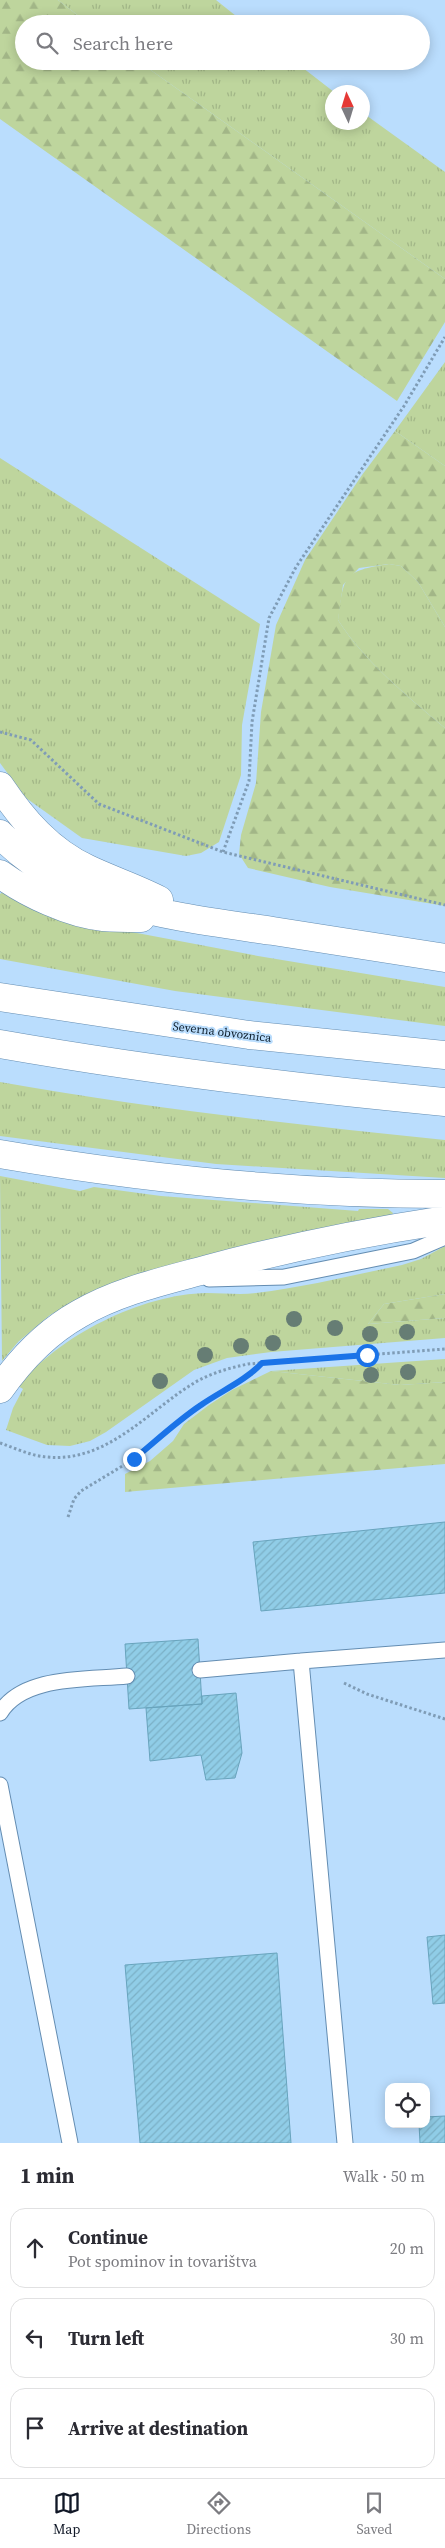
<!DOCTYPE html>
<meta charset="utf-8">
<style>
body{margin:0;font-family:"Source Serif 4",serif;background:#f7f7f7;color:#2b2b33}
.controls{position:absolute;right:15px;bottom:15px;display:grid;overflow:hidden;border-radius:10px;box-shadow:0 2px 12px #0003}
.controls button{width:45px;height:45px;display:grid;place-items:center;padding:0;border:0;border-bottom:1px solid #e1e1e2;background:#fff;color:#2b2b33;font:25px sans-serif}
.compass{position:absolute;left:325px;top:85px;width:45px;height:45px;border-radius:50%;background:#fff;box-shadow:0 2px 12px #0003;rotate:356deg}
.stop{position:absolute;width:15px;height:15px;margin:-11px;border:4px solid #1a73e8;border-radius:50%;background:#fff}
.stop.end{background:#1a73e8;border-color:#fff;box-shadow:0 1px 5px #0008}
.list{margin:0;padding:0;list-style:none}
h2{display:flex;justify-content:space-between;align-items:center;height:65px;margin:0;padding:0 20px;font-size:21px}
h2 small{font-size:16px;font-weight:400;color:#7c7c81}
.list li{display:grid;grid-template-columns:32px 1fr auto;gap:15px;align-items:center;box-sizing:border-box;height:80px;margin:0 10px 10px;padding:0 10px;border:1px solid #e1e1e2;border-radius:15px}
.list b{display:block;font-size:19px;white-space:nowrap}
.list p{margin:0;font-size:16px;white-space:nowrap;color:#7c7c81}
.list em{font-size:16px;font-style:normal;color:#7c7c81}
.icon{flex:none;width:28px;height:28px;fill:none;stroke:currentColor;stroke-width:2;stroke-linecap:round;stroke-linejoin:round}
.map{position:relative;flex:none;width:445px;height:2143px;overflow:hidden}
.search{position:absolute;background:#fff;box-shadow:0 2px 12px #0003;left:15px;right:15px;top:15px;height:55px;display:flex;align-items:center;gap:12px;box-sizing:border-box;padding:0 18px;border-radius:28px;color:#7c7c81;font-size:19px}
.sheet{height:335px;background:#fff}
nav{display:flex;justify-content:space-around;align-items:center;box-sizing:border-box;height:70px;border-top:1px solid #e1e1e2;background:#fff;font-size:14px;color:#7c7c81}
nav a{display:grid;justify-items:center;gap:2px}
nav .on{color:#111827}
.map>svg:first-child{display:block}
.grass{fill:url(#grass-tufts)}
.forest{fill:url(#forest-firs)}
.building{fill:url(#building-hatch);stroke:#68a4bd}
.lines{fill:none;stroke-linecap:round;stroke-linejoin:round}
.lane-casing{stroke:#648db2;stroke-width:17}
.highway-casing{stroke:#648db2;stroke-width:29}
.path{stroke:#7f9cb6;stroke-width:3;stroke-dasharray:2.5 2.5;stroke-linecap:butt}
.lane{stroke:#fff;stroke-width:15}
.highway{stroke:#fff;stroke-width:28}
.tree{fill:#667d74}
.route{stroke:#1a73e8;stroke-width:6}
.labels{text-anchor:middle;stroke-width:4;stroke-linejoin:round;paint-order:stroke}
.street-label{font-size:12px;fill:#0d1e2c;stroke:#baddfd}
</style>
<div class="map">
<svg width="445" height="2143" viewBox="0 0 445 2143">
<defs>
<pattern id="grass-tufts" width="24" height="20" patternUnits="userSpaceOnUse" patternTransform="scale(1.25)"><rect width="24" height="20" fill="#bed59d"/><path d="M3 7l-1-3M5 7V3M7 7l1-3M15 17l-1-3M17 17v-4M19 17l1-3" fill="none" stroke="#a2b687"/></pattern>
<pattern id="forest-firs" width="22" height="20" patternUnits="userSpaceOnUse" patternTransform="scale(1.25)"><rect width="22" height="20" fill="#bed59d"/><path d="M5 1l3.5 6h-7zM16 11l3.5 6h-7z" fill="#a2b687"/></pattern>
<pattern id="building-hatch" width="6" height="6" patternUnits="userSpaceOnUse" patternTransform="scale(1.25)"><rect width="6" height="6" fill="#90cde7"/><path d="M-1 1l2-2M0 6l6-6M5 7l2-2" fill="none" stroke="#7bb0c6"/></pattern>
</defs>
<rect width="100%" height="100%" fill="#baddfd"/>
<path class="grass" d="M58,0H216L246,24H89Z
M138,61H294L334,92L332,122H362L363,113L445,172V279Z
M445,362V466L395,431Z
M0,458L260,624L242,725L241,775L219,842L201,853L186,856L82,838L26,798L0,763Z
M389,564L401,566L418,582L445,627V728C407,696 365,662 338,620C344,575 343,571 389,564Z
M3,892L100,926L258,956L445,987V1026L175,991L0,959V894Z
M0,1082C148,1108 296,1125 445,1140V1178L216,1164L0,1136Z
M0,1176L80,1191L94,1187L161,1196L358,1211L359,1209H388L393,1213L392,1215L226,1250L100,1289L50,1315L18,1342L2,1361Z
M445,1246V1294L384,1304L368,1324L445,1318V1338L271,1352L227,1358L194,1370L106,1432L90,1441L70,1446L47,1445L6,1430L13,1408L23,1389L18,1386C59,1336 141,1294 207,1293C224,1293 240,1295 256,1293C305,1287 354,1275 402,1265L421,1259Z
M445,1359V1382L400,1385L271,1371Z"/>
<path class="forest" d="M0,0H58L89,24H24V61H138L445,279V322L397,401L0,119Z
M395,431L445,466V627L418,582L401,566L389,564L359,568L343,585L338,620C365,662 407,696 445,728V906L330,887L248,868L239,854L241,835L256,783L261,712L276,625L305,560L362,475Z
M445,1294V1318L368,1324L384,1304Z
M271,1371L400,1385L445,1382V1464L125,1492V1474L150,1461L173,1441L184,1424L209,1405L232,1390Z"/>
<path class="building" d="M445,1522V1593L261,1611L253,1542Z
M198,1639L202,1704L129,1709L125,1644Z
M236,1693L242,1753L235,1778L206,1780L201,1755L150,1761L146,1708L202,1704V1696Z
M445,1935V2003L433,2004L427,1937Z
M277,1953L291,2143H140L125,1965Z
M445,2116V2143H420L419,2124H426V2117Z"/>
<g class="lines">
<defs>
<path id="lane" d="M209,1279L284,1277L413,1251L445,1237
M200,1670L301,1661
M0,1713C23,1675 87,1680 127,1676
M0,1785L70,2143
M345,2143L301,1661L445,1650"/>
<path id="highway" d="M0,786C23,820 49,851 88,869C111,880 136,888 159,900
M0,834C69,907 179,917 273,931C330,940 388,949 445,958
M0,874C26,893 70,914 103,917C115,918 129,918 141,918
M0,997L249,1035L445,1055
M0,1044C148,1070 296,1088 445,1102
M0,1154C146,1179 297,1194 445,1194
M0,1389C21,1359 47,1332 79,1314C118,1291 164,1281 208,1269C286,1248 365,1232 445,1220"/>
</defs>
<use href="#lane" class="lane-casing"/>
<use href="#highway" class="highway-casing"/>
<path class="path" d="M0,732L31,740L99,804L223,852L445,905
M223,852L249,781L252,722L269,618L296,567L404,406L445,337
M0,1443C15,1448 31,1456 47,1457C107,1463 148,1411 194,1383C211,1373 229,1368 248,1364L445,1349
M68,1517L74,1499L81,1491L134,1459L199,1405L252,1374L261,1364
M344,1683L367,1694L445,1719"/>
<use href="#lane" class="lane"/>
<use href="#highway" class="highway"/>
</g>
<g class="tree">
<circle cx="294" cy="1319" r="8"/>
<circle cx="335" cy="1328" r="8"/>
<circle cx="407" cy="1332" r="8"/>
<circle cx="370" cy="1334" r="8"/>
<circle cx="273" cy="1343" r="8"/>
<circle cx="241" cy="1346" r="8"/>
<circle cx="205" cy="1355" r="8"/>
<circle cx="408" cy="1372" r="8"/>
<circle cx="371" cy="1375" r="8"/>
<circle cx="160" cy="1381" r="8"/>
</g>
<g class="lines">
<path class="route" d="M134,1459C156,1441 177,1421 201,1405C221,1391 245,1381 262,1363L367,1355"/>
</g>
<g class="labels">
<g class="street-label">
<text transform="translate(222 1032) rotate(7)" y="4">Severna obvoznica</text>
</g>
</g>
</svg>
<div class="controls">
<button><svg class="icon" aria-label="locate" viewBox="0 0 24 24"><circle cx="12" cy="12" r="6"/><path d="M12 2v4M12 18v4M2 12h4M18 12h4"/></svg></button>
</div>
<svg class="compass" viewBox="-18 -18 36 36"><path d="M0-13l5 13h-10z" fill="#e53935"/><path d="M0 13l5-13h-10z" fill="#7c7c81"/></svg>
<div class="stop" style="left:367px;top:1355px"></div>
<div class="stop end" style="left:134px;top:1459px"></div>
<div class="search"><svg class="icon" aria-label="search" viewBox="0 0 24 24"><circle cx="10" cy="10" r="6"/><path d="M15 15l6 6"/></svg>Search here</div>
</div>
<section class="sheet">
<h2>1 min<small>Walk · 50 m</small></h2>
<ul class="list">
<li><svg class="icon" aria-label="ahead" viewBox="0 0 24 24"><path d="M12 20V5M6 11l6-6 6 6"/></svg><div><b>Continue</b><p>Pot spominov in tovarištva</p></div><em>20 m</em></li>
<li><svg class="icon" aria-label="left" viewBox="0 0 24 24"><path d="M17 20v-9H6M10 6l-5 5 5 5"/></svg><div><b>Turn left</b></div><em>30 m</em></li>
<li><svg class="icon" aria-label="arrive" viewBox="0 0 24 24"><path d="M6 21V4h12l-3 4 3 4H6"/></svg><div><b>Arrive at destination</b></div></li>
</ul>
</section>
<nav>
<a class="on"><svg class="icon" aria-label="map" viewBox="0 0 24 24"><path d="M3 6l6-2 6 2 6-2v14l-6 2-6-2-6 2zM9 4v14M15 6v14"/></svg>Map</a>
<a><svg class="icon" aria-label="directions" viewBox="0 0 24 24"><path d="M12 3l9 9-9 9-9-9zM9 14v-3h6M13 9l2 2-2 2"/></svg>Directions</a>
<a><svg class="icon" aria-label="saved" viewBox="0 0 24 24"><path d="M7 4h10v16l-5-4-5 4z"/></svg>Saved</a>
</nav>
